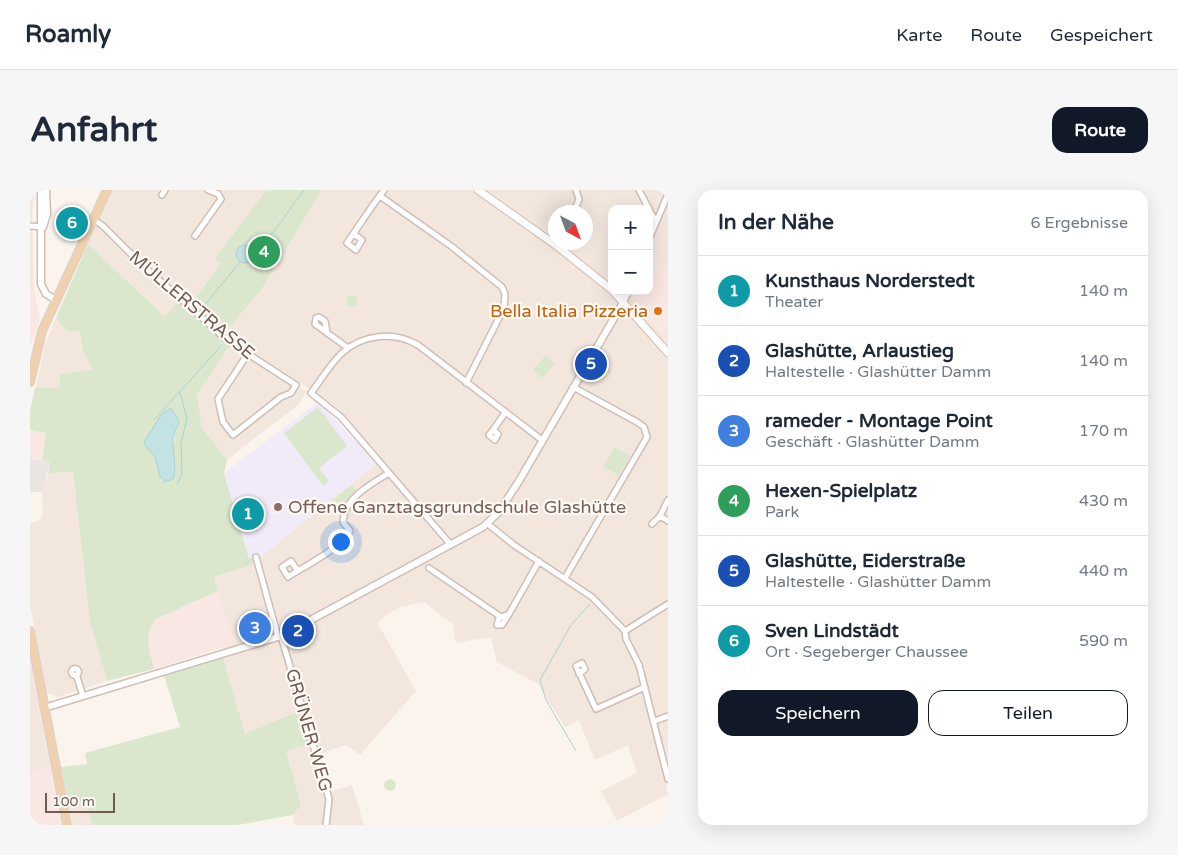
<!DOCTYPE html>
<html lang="de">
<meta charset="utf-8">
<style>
body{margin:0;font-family:"Varela Round",sans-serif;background:#f6f6f7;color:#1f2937}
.controls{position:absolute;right:15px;top:15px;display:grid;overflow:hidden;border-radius:10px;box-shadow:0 5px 20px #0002}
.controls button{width:45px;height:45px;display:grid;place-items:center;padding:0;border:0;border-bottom:1px solid #e0e1e3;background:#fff;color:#1f2937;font:25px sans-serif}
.compass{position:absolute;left:518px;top:15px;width:45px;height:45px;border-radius:50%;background:#fff;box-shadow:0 5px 20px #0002;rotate:139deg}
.scale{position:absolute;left:15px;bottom:12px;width:70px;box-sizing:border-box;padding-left:5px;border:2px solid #745a52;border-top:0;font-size:14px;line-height:18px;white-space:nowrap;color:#745a52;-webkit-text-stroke:4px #fdf9f4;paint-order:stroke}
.you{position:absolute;left:310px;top:351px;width:18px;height:18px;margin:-12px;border:4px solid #fff;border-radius:50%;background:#1a73e8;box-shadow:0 0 0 8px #1a73e833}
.badge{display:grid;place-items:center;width:32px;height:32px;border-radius:50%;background:#111827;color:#fff;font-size:16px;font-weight:700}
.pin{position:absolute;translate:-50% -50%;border:2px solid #fff;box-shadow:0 1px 5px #0006}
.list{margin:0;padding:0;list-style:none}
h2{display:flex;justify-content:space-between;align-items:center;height:65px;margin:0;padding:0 20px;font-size:21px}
h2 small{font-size:16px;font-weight:400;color:#747a83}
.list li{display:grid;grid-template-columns:32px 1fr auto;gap:15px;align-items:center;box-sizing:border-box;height:70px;padding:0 20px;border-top:1px solid #e0e1e3}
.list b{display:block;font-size:19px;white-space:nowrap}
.list p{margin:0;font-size:16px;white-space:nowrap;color:#747a83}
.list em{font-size:16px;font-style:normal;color:#747a83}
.actions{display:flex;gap:10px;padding:15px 20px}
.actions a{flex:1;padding:11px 0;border:1px solid #111827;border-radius:15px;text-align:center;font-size:18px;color:#111827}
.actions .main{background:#111827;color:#fff}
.map{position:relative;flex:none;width:638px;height:635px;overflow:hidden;border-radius:15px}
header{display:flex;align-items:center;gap:30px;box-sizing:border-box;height:70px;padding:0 25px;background:#fff;border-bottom:1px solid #e0e1e3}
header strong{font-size:24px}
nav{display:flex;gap:28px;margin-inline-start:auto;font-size:18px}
.intro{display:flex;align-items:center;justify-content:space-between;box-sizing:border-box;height:120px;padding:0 30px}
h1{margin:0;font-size:35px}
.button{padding:12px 22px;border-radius:15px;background:#111827;color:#fff;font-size:18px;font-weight:700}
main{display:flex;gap:30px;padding:0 30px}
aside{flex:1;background:#fff;border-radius:15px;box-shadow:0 5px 20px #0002}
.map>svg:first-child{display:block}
.residential{fill:#f2e6dd;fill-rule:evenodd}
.commercial{fill:#f9e7e3}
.industrial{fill:#ebe5e2}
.education{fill:#f1eaf8}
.green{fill:#dae7cd;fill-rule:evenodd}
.water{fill:#c3e2e3;stroke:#abd1d3}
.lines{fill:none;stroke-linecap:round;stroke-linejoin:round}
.stream{stroke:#abd1d3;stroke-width:1}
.minor-casing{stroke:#cebeb6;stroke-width:8}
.tertiary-casing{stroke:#cebeb6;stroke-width:9}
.secondary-casing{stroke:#d1beb4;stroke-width:9}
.primary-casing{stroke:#d8d1cf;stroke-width:10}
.minor{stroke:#fff;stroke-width:5}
.tertiary{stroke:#fff;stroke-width:6}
.secondary{stroke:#fff;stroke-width:7}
.primary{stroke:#f0d1af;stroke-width:8}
.food-dot{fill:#e8710a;stroke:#fdf9f4;stroke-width:2}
.education-dot{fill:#8d6e63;stroke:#fdf9f4;stroke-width:2}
.labels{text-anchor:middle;stroke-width:4.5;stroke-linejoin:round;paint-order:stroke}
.street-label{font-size:18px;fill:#745a52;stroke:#fdf9f4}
.food-label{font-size:18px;fill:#c56008;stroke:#fdf9f4;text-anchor:end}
.education-label{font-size:18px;fill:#785e54;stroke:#fdf9f4;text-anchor:start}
</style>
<header>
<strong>Roamly</strong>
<nav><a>Karte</a><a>Route</a><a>Gespeichert</a></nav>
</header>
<div class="intro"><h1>Anfahrt</h1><a class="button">Route</a></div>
<main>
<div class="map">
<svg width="638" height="635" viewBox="0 0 638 635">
<rect width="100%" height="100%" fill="#fbf4ed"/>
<path class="residential" d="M0,0H4V3L2,24L4,99H0Z
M82,0H236L186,69L191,73L162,112L155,118L135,127L58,54Z
M292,0H638V568L631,572L638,604L587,631L571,601L607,583L598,555L565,570L549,530L535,537L508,494L467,472L461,447L426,453L423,434L394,412L369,417L347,432L386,501L330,565L317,555L288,564L275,519L215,544L193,470L192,458L203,454L184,387L219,376L347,273L353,272L305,216L193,142L231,100ZM582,19H619V101H582ZM526,22H556V52H526Z
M26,128L37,142L50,141L53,162L63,180L30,197L6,198L15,154Z
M200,155L277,202L268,215L197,270L172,238L167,205Z
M43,282L60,432L77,491L28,507L17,503L0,415V333L10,330L13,323L12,302L14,289H17L18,283Z
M0,470L20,576L0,582Z
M280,554L297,610L295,635H264L263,625L271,615L256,561Z
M322,595L334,635H297L301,618L299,602Z
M56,612L62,635H43L39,617Z"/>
<path class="commercial" d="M619,67L638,78V137L631,144L602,109L605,101H619Z
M0,99H4L10,129L0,157Z
M0,240L16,243L12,270L0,268Z
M188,401L204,454L124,479L118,456L121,435L126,429Z
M20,576L31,635H0V582Z"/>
<path class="industrial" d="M0,268L20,272L12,302H0Z"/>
<path class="education" d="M288,212L347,273L230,367L219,369L194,283Z"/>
<path class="green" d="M236,0H292L231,100L189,149L200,155L167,205L172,238L197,270L194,283L219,369L230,367L219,376L184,387L188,401L126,429C113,444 120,462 124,479L77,491L60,432L43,282L18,283L20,272L12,270L16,243L0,240V221L5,198L30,197V184L63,180L53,162L50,141L37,142L26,128L58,54L135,127L148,112L168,129L174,123L162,112L191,73L185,69ZM137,222L149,231C142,252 143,272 137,292L131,291L125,267L114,254L132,224Z
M316 111a6 6 0 1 1 12 0a6 6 0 1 1-12 0Z
M516,165L525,173L512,188L503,180Z
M288,217L317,256L289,278L299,291L293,296L254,243Z
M584,257L600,266L589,285L573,277Z
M322,295L327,302L313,319L304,309Z
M193,468L215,544L271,520L280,554L256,561L271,615L263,625L208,635H62L56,613L39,617L31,577L57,574L55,563L150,537L134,486Z
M354 595a6 6 0 1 1 12 0a6 6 0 1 1-12 0Z"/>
<path class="water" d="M206 64a9 9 0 1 1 18 0a9 9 0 1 1-18 0Z
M141,218L149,231C147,237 144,244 143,250C143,260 147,282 143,289L134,292L130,287L125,267L114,254L115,250L132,224Z"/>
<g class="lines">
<path class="stream" d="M223,59L242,44L274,0
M194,141L170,121L210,72
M124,230L192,155
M147,294L152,284L151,252L157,229L150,202
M546,561L516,510L510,490L541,435L560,414"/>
<defs>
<path id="minor" d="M178,0L188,4
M609,0L619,19
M132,5L135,0
M350,6L421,56L472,97L475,104L474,118L436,193
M619,20L626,31
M544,22L549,9L546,0
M63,29L73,36L109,72L198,151L266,195L261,203L251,207L203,245L193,232L188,209L217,165
M0,36L13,37
M324,44L332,50L326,60L317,53C329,36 341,17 354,0
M165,46L191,9L188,4
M619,49L638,4
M591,108L594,101
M594,111L599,101
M297,143L295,131L289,127L286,128L285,134L318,158
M463,240L459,245L465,250L468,244L463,240L475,223
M630,326L638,331
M458,334L484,355L562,407L595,441L596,449L609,475L638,589
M622,334L630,326L638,310
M421,355L311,227L281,203C291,190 300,174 312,163C333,144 364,141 388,155L512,250
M226,367L248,447
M399,378L471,427
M268,381L261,371L252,377L258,387C278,374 307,361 320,341L313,332C314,308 341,294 359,283
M535,388L617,247L614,237L607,232L543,197
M479,424L472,435H467L469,428L479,424L509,371
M595,441L638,414
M251,446L299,609L296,635
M41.5 482a3.5 3.5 0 1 1 7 0a3.5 3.5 0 1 1-7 0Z
M549,484L555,479L552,473L546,476L566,519L615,497
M47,487L53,506
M625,531L638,526"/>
<path id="tertiary" d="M11,0V94L16,104L26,110
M13,37L17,24L16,0
M14,518L251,446L453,337L469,322L489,291L594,111"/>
<path id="secondary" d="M448,0L527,56L582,100
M583,101L638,163"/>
<path id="primary" d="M0,192L12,141L77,0
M0,441L37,635"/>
</defs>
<use href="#minor" class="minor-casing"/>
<use href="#tertiary" class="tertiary-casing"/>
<use href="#secondary" class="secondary-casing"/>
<use href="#primary" class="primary-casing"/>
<use href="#minor" class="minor"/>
<use href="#tertiary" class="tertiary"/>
<use href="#secondary" class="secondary"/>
<use href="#primary" class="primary"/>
</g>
<circle class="food-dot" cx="628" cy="121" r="5"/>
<circle class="education-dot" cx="248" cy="317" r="5"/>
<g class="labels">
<g class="street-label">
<text transform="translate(162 115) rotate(40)" y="6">MÜLLERSTRASSE</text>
<text transform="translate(279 540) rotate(74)" y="6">GRÜNER WEG</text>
</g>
<g class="food-label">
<text x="618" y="127">Bella Italia Pizzeria</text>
</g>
<g class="education-label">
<text x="258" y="323">Offene Ganztagsgrundschule Glashütte</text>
</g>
</g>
</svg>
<div class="controls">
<button>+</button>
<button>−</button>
</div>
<svg class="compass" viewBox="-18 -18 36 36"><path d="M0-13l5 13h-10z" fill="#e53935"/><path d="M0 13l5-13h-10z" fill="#747a83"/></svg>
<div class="scale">100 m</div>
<div class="you"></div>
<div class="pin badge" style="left:218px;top:324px;background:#0f9aa8">1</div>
<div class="pin badge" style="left:268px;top:441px;background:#1a4fb4">2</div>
<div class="pin badge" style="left:225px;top:438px;background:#3f7fe0">3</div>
<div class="pin badge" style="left:234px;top:62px;background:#2e9e5b">4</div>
<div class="pin badge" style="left:561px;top:174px;background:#1a4fb4">5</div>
<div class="pin badge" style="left:42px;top:33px;background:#0f9aa8">6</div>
</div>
<aside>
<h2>In der Nähe<small>6 Ergebnisse</small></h2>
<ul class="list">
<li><span class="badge" style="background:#0f9aa8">1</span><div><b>Kunsthaus Norderstedt</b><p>Theater</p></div><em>140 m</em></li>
<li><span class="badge" style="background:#1a4fb4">2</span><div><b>Glashütte, Arlaustieg</b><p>Haltestelle · Glashütter Damm</p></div><em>140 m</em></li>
<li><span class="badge" style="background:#3f7fe0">3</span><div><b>rameder - Montage Point</b><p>Geschäft · Glashütter Damm</p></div><em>170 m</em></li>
<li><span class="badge" style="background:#2e9e5b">4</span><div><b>Hexen-Spielplatz</b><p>Park</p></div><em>430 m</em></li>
<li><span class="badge" style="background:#1a4fb4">5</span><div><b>Glashütte, Eiderstraße</b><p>Haltestelle · Glashütter Damm</p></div><em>440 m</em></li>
<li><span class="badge" style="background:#0f9aa8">6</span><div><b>Sven Lindstädt</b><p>Ort · Segeberger Chaussee</p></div><em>590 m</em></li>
</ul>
<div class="actions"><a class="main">Speichern</a><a>Teilen</a></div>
</aside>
</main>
